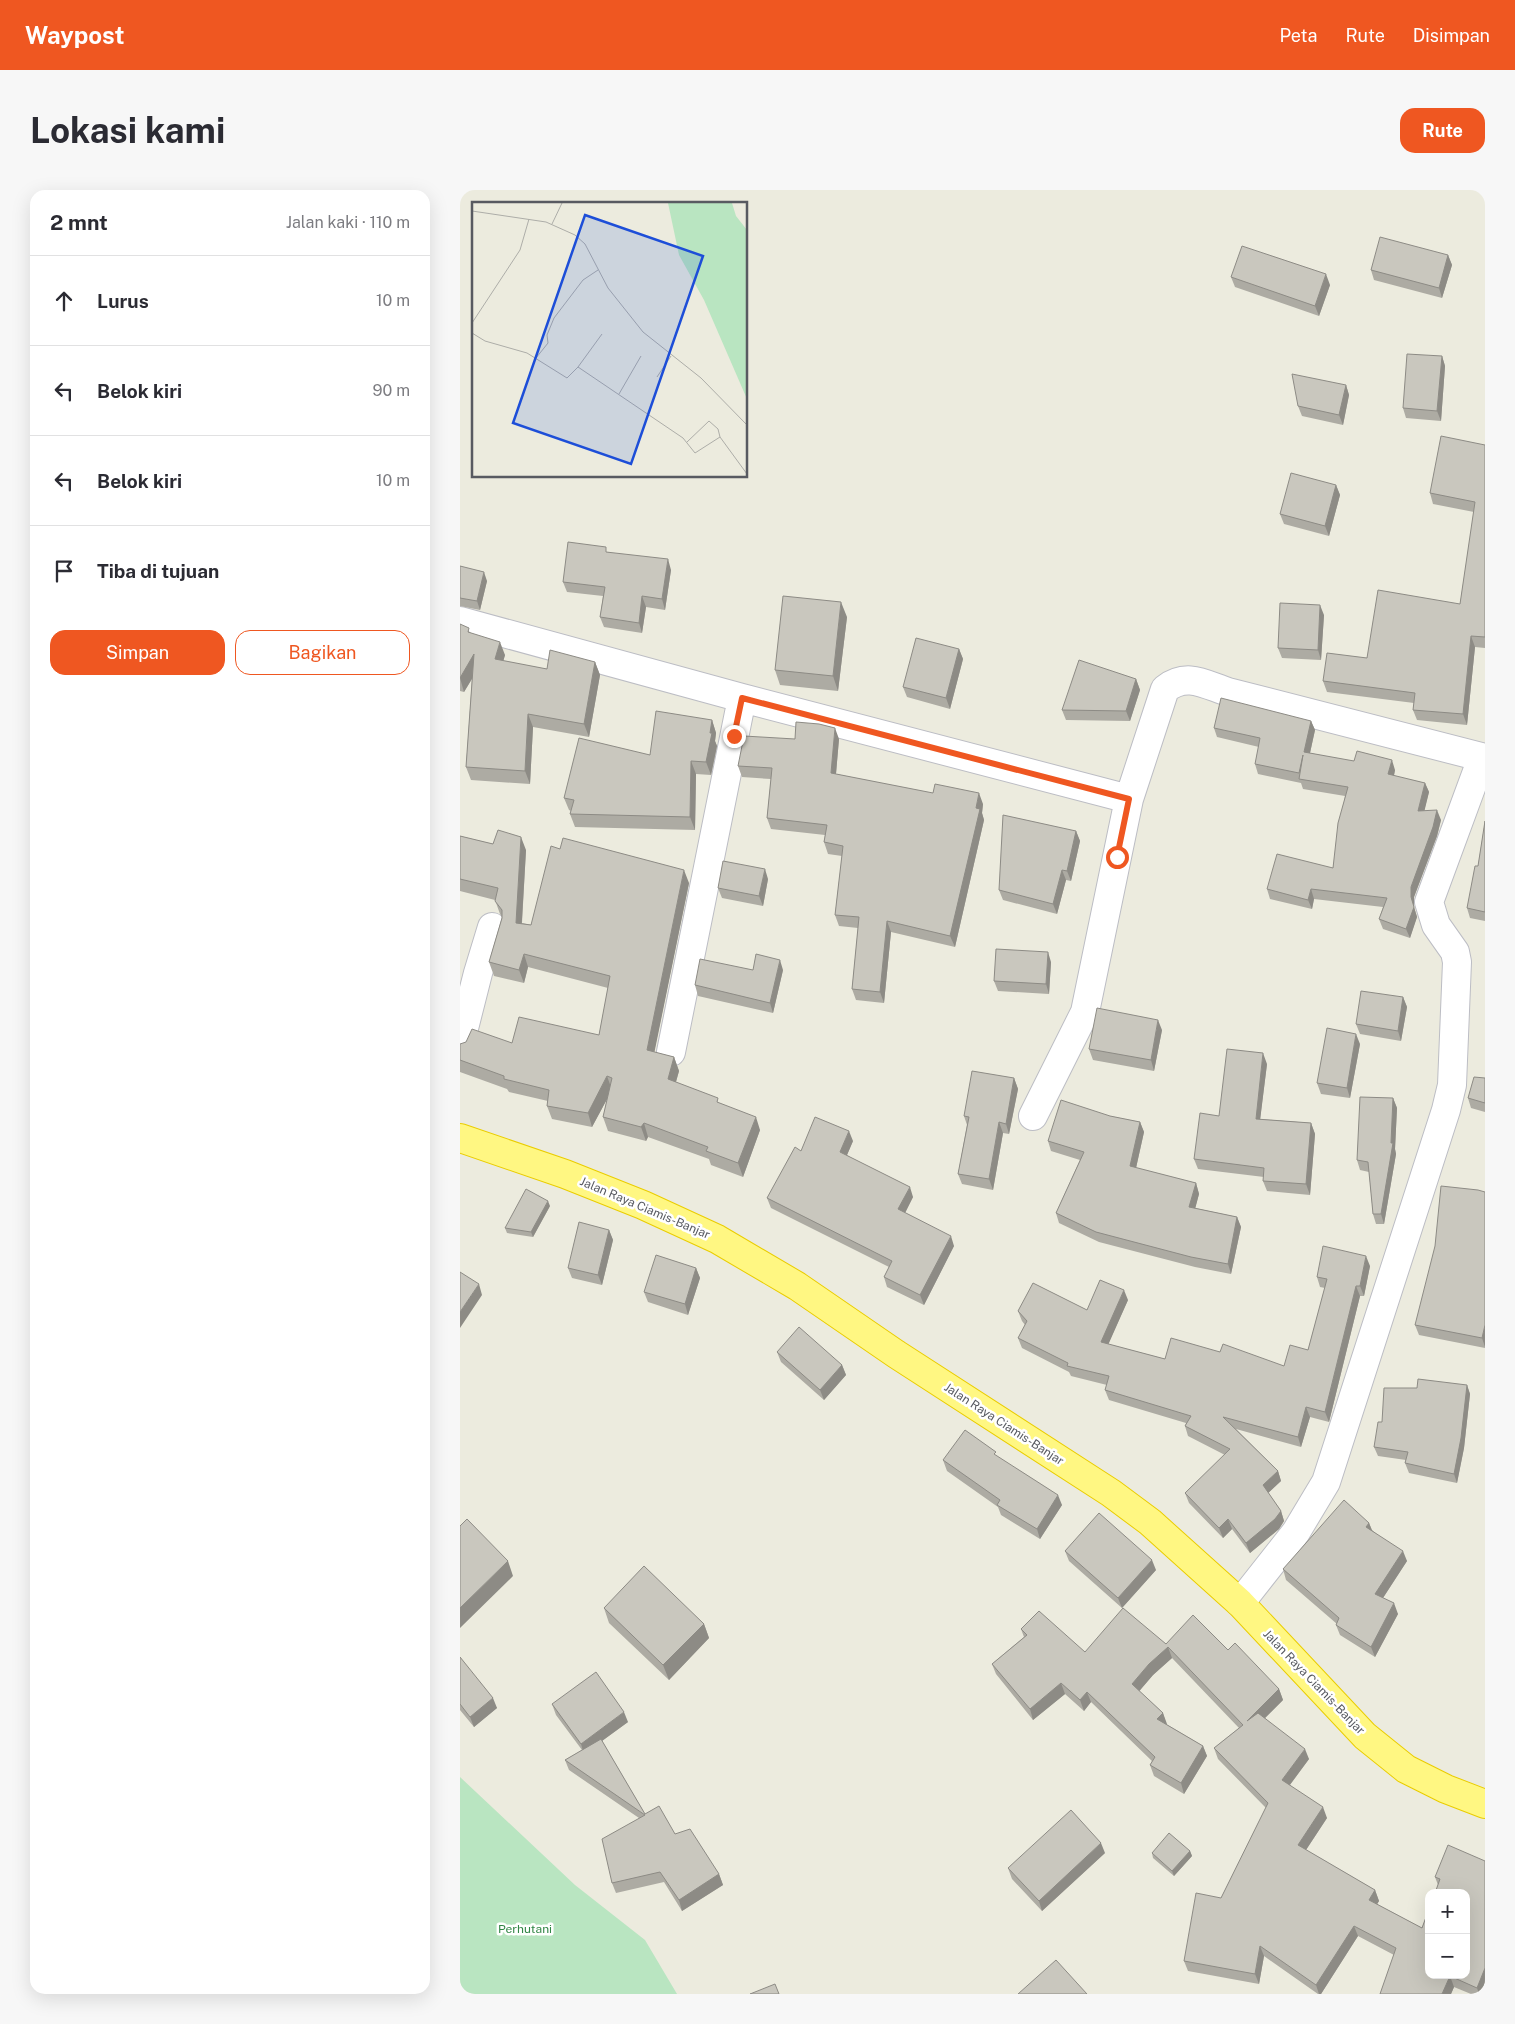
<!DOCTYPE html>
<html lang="id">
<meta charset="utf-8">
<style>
body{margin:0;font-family:"Public Sans",sans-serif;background:#f7f7f7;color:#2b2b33}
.controls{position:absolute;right:15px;bottom:15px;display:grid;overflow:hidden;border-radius:10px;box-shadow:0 5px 20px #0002}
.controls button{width:45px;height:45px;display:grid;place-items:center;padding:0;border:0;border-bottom:1px solid #e1e1e2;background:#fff;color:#2b2b33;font:25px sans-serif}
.stop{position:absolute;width:15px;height:15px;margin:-11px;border:4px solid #ef5721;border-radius:50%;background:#fff}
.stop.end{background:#ef5721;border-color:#fff;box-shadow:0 1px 5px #0008}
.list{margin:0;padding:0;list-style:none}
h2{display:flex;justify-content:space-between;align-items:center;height:65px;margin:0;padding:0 20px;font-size:21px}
h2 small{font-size:16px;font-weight:400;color:#7c7c81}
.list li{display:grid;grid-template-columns:32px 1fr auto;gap:15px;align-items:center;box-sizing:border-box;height:90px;padding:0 20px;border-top:1px solid #e1e1e2}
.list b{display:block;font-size:19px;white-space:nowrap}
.list em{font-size:16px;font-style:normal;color:#7c7c81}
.actions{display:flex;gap:10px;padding:15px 20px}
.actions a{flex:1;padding:11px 0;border:1px solid #ef5721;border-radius:15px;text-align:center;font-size:18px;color:#ef5721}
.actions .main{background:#ef5721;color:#fff}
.icon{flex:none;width:28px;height:28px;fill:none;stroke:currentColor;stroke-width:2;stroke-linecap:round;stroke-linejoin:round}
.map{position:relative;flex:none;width:1025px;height:1804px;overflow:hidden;border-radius:15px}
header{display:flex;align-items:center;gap:30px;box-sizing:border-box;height:70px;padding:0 25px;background:#ef5721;color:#fff}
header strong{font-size:24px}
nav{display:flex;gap:28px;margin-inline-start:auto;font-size:18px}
.intro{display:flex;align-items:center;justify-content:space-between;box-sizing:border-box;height:120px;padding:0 30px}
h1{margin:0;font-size:35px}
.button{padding:12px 22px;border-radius:15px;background:#ef5721;color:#fff;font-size:18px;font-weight:700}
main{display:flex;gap:30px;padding:0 30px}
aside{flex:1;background:#fff;border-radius:15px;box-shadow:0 5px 20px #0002}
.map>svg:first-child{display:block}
.green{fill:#b9e5c1}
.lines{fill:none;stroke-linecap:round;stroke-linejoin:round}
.street-casing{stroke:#bcbdc4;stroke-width:30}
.highway-casing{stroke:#eacd00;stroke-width:30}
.street{stroke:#fff;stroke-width:28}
.highway{stroke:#fff782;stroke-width:28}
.wall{fill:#adaba3}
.shaded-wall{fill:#8d8b85}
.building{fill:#c9c7be;stroke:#8d8b85}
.route{stroke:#ef5721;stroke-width:6}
.labels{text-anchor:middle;stroke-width:5;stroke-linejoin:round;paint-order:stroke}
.street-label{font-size:12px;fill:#585a61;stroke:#fff}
.park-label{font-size:12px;fill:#318645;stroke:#fff}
.inset-road{fill:none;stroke:#adada8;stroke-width:1}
.view{fill:#1d4ed8;fill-opacity:0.15;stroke:#1d4ed8;stroke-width:2.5}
.inset-edge{fill:none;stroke:#585a61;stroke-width:2.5}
</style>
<header>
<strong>Waypost</strong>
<nav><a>Peta</a><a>Rute</a><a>Disimpan</a></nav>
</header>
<div class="intro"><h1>Lokasi kami</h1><a class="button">Rute</a></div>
<main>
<aside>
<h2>2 mnt<small>Jalan kaki · 110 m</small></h2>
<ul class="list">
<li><svg class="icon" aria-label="ahead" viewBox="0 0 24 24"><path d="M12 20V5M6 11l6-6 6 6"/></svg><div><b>Lurus</b></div><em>10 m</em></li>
<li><svg class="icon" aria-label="left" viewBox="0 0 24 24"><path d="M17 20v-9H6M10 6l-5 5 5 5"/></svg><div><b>Belok kiri</b></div><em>90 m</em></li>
<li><svg class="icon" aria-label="left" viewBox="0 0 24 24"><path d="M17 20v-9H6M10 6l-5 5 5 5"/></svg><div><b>Belok kiri</b></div><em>10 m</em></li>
<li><svg class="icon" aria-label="arrive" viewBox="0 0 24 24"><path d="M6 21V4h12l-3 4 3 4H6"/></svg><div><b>Tiba di tujuan</b></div></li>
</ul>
<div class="actions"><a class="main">Simpan</a><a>Bagikan</a></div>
</aside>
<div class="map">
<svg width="1025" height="1804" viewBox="0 0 1025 1804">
<rect width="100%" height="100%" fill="#ecebde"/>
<path class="green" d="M0,1587L115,1695L185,1750L217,1804H0Z"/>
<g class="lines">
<defs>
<path id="street" d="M0,431L282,508L669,609L705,499C727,482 744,494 768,502L1025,568
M0,854L18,783L32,737
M211,862L282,508
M573,926L625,822L669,609
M780,1413L836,1342L866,1292L986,920L992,895L997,772L995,762L976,735L969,712L1022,568"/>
<path id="highway" d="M0,948L105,984L183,1015L257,1049L337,1096L436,1164L651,1303L690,1332L780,1413L905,1546L946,1579L986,1599L1025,1614"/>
</defs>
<use href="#street" class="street-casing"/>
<use href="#highway" class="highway-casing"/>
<use href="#street" class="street"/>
<use href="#highway" class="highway"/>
</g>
<path class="wall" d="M988,65L992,75L982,108L914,90L911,80Z
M771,87L870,95L859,126L775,97Z
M982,166L985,176L981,231L946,228L943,218Z
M886,195L889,205L883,235L842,226L838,216Z
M1025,255V458L1015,457L1007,535L957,530L953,520L954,513L867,502L863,491L907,468L1000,414L1014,322L973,314L970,303Z
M876,295L880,305L869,346L824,334L820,324Z
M148,362L211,380L205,420L186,417L182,443L144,437L140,427L143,406L107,402L103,392Z
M0,376L27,391L20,420L0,416Z
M864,425L861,470L822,468L818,458Z
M387,427L378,501L320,495L315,480Z
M0,434L11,443L45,465L43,471L87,479L135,472L140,485L129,547L73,537L70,594L11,590L6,577L12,489L4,502L0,501Z
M499,459L503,469L490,519L447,507L443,497Z
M676,489L680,500L670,531L606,530L602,520Z
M252,530L256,543L255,551L257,556L251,585L236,584L235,640L115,637L110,624L111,621L109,620L104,608L190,565Z
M851,531L855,540L850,563L935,580L934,586L965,593L969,602L964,621L981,630L977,646L954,707V717L957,727L950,748L923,739L919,729L923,717L854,709L852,719L810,709L807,699L873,678L885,606L843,599L841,593L798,584L795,574L799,557L757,547L754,538Z
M335,549H379L376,584L523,614L522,623L524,630L495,757L431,742L424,813L396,810L392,799L398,738L379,736L375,725L382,666L368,664L364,652L365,645L311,639L307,628L311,589L282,587L278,576Z
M1025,631V731L1010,728L1007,718L1018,676Z
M616,641L620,651L611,691L606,690L597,724L543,710L539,700Z
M0,646L33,654L66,660L62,733L71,735L100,659L229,693L194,862L214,867L219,881L216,892L261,914L300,940L283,987L251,975L249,969L188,947L186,951L148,941L143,927L147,909L132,937L92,929L87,916L88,911L49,902L47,899L0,882V854L52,853L139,845L148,798L68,777L64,793L34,786L29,772L42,727L40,724L35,710L0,701Z
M308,689L303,716L262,708L258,698Z
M591,772L589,804L538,801L534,791Z
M293,780H323L313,823L238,806L235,795Z
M943,807L947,817L941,851L900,844L896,834Z
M702,840L694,881L633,870L629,859Z
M900,854L890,908L861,904L857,893Z
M807,874L800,929L851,933L855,944L850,1005L807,1001L803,991L804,987L738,979L734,969L759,926Z
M554,888L558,899L549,944L543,943L533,1000L502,994L498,984L507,935L504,926Z
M1025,888V922L1011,918L1008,908Z
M933,908L937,918L935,959L936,964L924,1034H916L913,1024L909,982L900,980L897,970Z
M650,926L680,932L684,942L676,978L736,993L739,1004L735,1018L777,1027L781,1037L771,1084L735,1077L639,1052L599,1033L596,1023L620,970L591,961L588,951Z
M393,951L387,965L453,1007L445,1023L494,1056L464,1115L427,1097L424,1087L429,1077L311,1018L307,1008L341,961Z
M1025,1002V1158L959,1145L955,1135Z
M90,1016L73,1047L47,1043L45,1038Z
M149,1040L153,1050L142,1095L112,1088L108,1078Z
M910,1076L904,1106H900L869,1232L850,1227L841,1257L776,1239L818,1281L821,1291L808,1303L821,1321L824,1331L819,1339L790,1363L772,1339L763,1348L729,1313L725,1303L765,1265L728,1246L725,1236L726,1233L649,1210L645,1200L647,1195L611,1186L609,1182L562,1158L558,1148L565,1135L562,1131L558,1121L627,1120L668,1110L648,1154L705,1169L760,1162L824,1176L848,1160L865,1098L860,1097L857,1087Z
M236,1078L240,1088L228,1125L188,1112L184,1102Z
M317,1162L382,1175L386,1185L364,1210L321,1172Z
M1007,1195L1010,1204L1004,1258L997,1293L949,1283L945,1273L946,1270L918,1266L914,1257L922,1232L957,1198Z
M538,1267L602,1315L580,1349L541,1325L538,1317L487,1281L483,1270Z
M909,1333L912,1340L947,1371L923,1408L938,1424L915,1467L880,1445L876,1435L877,1434L826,1390L823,1379Z
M605,1361L696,1380L662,1418L609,1371Z
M144,1418L244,1434L249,1448L209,1490L149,1433Z
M561,1439L625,1462L706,1454L768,1460L819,1499L823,1510L805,1528L849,1569L830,1595L867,1628L846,1660L915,1700L919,1711L917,1714L962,1738L978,1695L975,1687L1025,1671V1798L1022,1804H1011L994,1797L991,1804H920L934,1765L898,1746L861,1804H858L804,1766L799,1794L728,1781L724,1771L761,1708L806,1618L758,1569L754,1558L779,1538L712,1468L693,1485L679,1501L703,1523L706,1534L743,1556L747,1566L724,1604L694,1586L690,1575L692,1571L631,1512L624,1521L605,1504L573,1530L536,1484L532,1474L564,1447Z
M0,1467L37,1518L14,1537L0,1520Z
M92,1514L168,1532L142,1551L185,1624L215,1644L259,1684L263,1695L222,1721L204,1692L156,1703L152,1693L179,1628L109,1580L105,1570L122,1560L96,1525Z
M730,1661L732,1666L714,1686L693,1668L692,1663Z
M645,1663L582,1721L552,1689L548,1678Z"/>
<path class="shaded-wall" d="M988,65L992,75L982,108L979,98Z
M866,84L870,95L859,126L855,116Z
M982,166L985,176L981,231L977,221Z
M886,195L889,205L883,235L879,225Z
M876,295L880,305L869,346L865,336Z
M208,369L211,380L205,420L202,409Z
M24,382L27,391L20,420L17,411Z
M182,406L186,417L182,443L179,433Z
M381,412L387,427L378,501L373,486Z
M860,415L864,425L861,470L858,460Z
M1011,446L1015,457L1007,535L1003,524Z
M40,452L45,465L40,483L35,469Z
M499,459L503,469L490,519L486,508Z
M14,464L19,477L4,502L0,488Z
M135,472L140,485L129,547L124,534Z
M676,489L680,500L670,531L666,521Z
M68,524L73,537L70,594L65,581Z
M252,530L256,543L255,551L257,556L251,585L246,572Z
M851,531L855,540L848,572L844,562Z
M375,538L379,549L375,595L371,583Z
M932,570L935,580L932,594L928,584Z
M231,571L236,584L235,640L230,627Z
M965,593L969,602L962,631L958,621Z
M519,603L523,614L522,623L524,630L495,757L490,746Z
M977,620L981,630L977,646L954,707V717L957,727L950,748L946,739L951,707V697Z
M616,641L620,651L611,691L607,681Z
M61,647L66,660L61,746L56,733Z
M305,679L308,689L303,716L299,706Z
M224,680L229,693L192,874L187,860Z
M602,680L606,690L597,724L593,714Z
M851,699L854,709L852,719L848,710Z
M427,731L431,742L424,813L420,802Z
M588,762L591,772L589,804L586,794Z
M64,764L68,777L64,793L59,780Z
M320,770L323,780L313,823L310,813Z
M943,807L947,817L941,851L938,841Z
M698,830L702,840L694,881L691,870Z
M896,844L900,854L890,908L887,898Z
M803,863L807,874L799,939L796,929Z
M214,867L219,881L213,902L208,889Z
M147,886L152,900L132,937L128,923Z
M554,888L558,899L549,944L546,934Z
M933,908L937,918L935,959L936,964L924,1034L921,1024L931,953Z
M296,927L300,940L283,987L278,973Z
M539,932L543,943L533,1000L529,989Z
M680,932L684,942L674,987L670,976Z
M184,933L188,947L186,951L181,937Z
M851,933L855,944L850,1005L846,994Z
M389,941L393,951L384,972L380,962Z
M736,993L739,1004L733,1027L729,1017Z
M450,997L453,1007L442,1029L438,1019Z
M88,1011L90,1016L73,1047L71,1042Z
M777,1027L781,1037L771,1084L768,1074Z
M149,1040L153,1050L142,1095L138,1085Z
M491,1046L494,1056L464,1115L460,1105Z
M906,1066L910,1076L904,1106L900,1096Z
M236,1078L240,1088L228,1125L225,1114Z
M19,1094L22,1105L0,1138V1122Z
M896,1096L900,1106L869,1232L865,1222Z
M664,1100L668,1110L645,1162L641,1152Z
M1025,1135V1157L1022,1148Z
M382,1175L386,1185L364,1210L360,1200Z
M1007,1195L1010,1204L1004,1258L997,1293L994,1284Z
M846,1217L850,1227L841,1257L838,1247Z
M818,1281L821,1291L806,1305L803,1295Z
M598,1305L602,1315L580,1349L577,1339Z
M821,1321L824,1331L819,1339L790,1363L786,1353Z
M768,1329L772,1339L763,1348L759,1338Z
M909,1333L913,1343L906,1337Z
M943,1361L947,1371L919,1414L915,1404Z
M692,1370L696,1380L662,1418L658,1408Z
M48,1371L53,1386L0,1438V1418Z
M934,1413L938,1424L915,1467L911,1457Z
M244,1434L249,1448L209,1490L203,1475Z
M708,1457L712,1468L693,1485L676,1505L672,1494L689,1474Z
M601,1493L605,1504L573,1530L570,1519Z
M819,1499L823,1510L791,1542L787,1531Z
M627,1502L631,1512L624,1521L620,1510Z
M33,1508L37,1518L14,1537L10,1527Z
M164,1522L168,1532L124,1564L121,1554Z
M703,1523L707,1534L701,1539L697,1529Z
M743,1556L747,1566L724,1604L721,1593Z
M845,1559L849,1569L826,1600L822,1590Z
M863,1617L867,1628L842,1666L838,1655Z
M641,1653L645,1663L582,1721L579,1711Z
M730,1661L732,1666L714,1686L712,1681Z
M259,1684L263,1695L222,1721L219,1710Z
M915,1700L919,1711L913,1721L909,1710Z
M894,1736L898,1746L861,1804H859L856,1795Z
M800,1756L804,1766L799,1794L795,1784Z
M1025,1778V1798L1022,1804H1019L1017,1798Z
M990,1786L994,1797L991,1804H982Z"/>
<path class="building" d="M920,47L988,65L979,98L911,80Z
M782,56L866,84L855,116L771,87Z
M947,164L982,166L977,221L943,218Z
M832,184L886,195L879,225L838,216Z
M981,246L1025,255V447L1011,446L1003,524L953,520L955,503L863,491L867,463L907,468L918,400L1000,414L1015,312L970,303Z
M831,283L876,295L865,336L820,324Z
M108,352L146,357V362L208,369L202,409L182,406L179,433L140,427L145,397L103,392Z
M0,376L24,382L17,411L0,408Z
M323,406L381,412L373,486L315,480Z
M820,413L860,415L858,460L818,458Z
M0,434L9,438L8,442L40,452L35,469L87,479L90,460L135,472L124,534L68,524L65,581L6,577L14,464L0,488Z
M456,448L499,459L486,508L443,497Z
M619,470L676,489L666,521L602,520Z
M761,508L851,531L844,562L894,571L897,561L932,570L928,584L965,593L958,621L977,620L973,637L951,697V707L954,717L946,739L919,729L927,708L851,699L848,710L807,699L817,664L873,678L878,633L888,597L839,589L843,565L839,583L795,574L800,548L754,538Z
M196,521L252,530L250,543H252L246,572L231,571L230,627L110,624L114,610L104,608L119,548L190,565Z
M336,532L359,534L375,538L371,583L473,603L475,594L519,603L516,618L520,619L490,746L427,731L420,802L392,799L399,727L375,725L383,656L364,652L367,635L307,628L312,578L278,576L284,546L335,549Z
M543,625L616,641L607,681L602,680L593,714L539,700Z
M1025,631V722L1007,718L1015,676H1018Z
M38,640L61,647L56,733L71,735L91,656L100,659L103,648L224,680L187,860L214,867L208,889L258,908L257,912L296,927L278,973L246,961L248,957L184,933L181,937L143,927L152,888L147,886L128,923L87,916L89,900L44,889V886L0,870V854L6,852L12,839L52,853L59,827L139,845L150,786L64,764L59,780L29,772L42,728V720L35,711L38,698L0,689V646L33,654Z
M263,671L305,679L299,706L258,698Z
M536,759L588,762L586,794L534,791Z
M296,764L320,770L310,813L235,795L240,769L293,780Z
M901,801L943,807L938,841L896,834Z
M637,818L698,830L691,870L629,859Z
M867,838L896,844L887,898L857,893Z
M767,859L803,863L796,929L851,933L846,994L803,991L804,978L734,969L740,923L759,926Z
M512,881L554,888L546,934L539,932L529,989L498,984L509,927L504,926Z
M1014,887L1025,888V913L1008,908Z
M900,907L933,908L931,953H933L921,1024H913L908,972L897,970Z
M601,910L650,926L680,932L670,976L736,993L729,1017L777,1027L768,1074L731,1067L636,1042L596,1023L624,962L588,951Z
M355,927L389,941L380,962L450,997L438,1019L491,1046L460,1105L424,1087L432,1071L307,1008L335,957L341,961Z
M981,996L1018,1000L1025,1002V1135L1022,1148L955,1135L975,1056Z
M66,999L88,1011L71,1042L45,1038Z
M119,1032L149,1040L138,1085L108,1078Z
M863,1056L906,1066L900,1096H896L865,1222L846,1217L838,1247L763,1227L818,1281L803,1295L821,1321L815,1329L786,1353L768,1329L759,1338L725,1303L770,1259L725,1236L731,1226L645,1200L649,1186L607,1176L608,1173L558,1148L567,1131L558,1121L573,1093L627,1120L640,1090L664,1100L641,1152L705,1169L711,1148L760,1162L763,1154L824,1176L830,1155L848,1160L867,1089L857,1087Z
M196,1065L236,1078L225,1114L184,1102Z
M0,1082L19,1094L0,1122Z
M339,1137L382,1175L360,1200L317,1162Z
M958,1189L1007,1195L1001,1248L994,1284L945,1273L948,1262L914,1257L918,1232H922L924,1198H957Z
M505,1240L536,1262L534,1264L598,1305L577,1339L537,1315L540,1310L483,1270Z
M884,1310L909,1333L906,1337L943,1361L915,1404L934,1413L911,1457L876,1435L879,1428L823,1379Z
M639,1323L692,1370L658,1408L605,1361Z
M7,1329L48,1371L0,1418V1336Z
M184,1376L244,1434L203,1475L144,1418Z
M663,1418L706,1454L733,1425L768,1460L775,1453L819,1499L787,1531L798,1523L845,1559L822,1590L863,1617L838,1655L915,1700L909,1710L962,1738L969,1719V1785H1006V1703H975L980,1689L975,1687L988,1655L1025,1671V1778L1017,1798L990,1786L982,1804H920L936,1758L894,1736L856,1795L800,1756L795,1784L724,1771L736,1703L761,1708L808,1613L754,1558L783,1535L708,1457L689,1474L672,1494L703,1523L697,1529L743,1556L721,1593L690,1575L695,1567L627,1502L620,1510L601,1493L570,1519L532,1474L567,1445L561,1439L579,1421L625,1462Z
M0,1467L33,1508L10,1527L0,1514Z
M136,1482L164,1522L121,1554L92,1514Z
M141,1549L185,1624L199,1616L215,1644L230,1639L259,1684L219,1710L200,1682L152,1693L142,1649L185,1625L105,1570Z
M611,1620L641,1653L579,1711L548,1678Z
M709,1643L730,1661L712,1681L692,1663Z
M596,1770L627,1804H558Z
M315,1794L319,1804H290Z"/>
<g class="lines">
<path class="route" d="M274,546L282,508L669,609L657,667"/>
</g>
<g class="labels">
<g class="street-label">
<text transform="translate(185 1018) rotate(23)" y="4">Jalan Raya Ciamis-Banjar</text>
<text transform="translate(544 1234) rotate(33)" y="4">Jalan Raya Ciamis-Banjar</text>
<text transform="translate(854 1492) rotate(46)" y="4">Jalan Raya Ciamis-Banjar</text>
</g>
<g class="park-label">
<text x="65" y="1743">Perhutani</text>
</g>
</g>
<g transform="translate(12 12)">
<rect width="275" height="275" fill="#ecebde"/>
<path d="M196,1H260L264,14L275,28V197L232,98L207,53Z" fill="#b9e5c1"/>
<path class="inset-road" d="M0,9L74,20L103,33L113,42L136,86L171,130L229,176L275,223M80,22L90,1M0,121L48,48L57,17M0,131L13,139L55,151L95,176L106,165L211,236L223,251L248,235L275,272M64,156L76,141L75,133L82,116L111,78L126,68M106,165L130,132M185,175L199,154M147,192L169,154M215,240L237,219L246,227L248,235"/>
<path class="view" d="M113,13L231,54L159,262L41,221Z"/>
<rect width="275" height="275" class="inset-edge"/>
</g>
</svg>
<div class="controls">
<button>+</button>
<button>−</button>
</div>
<div class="stop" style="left:657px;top:667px"></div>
<div class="stop end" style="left:274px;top:546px"></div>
</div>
</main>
